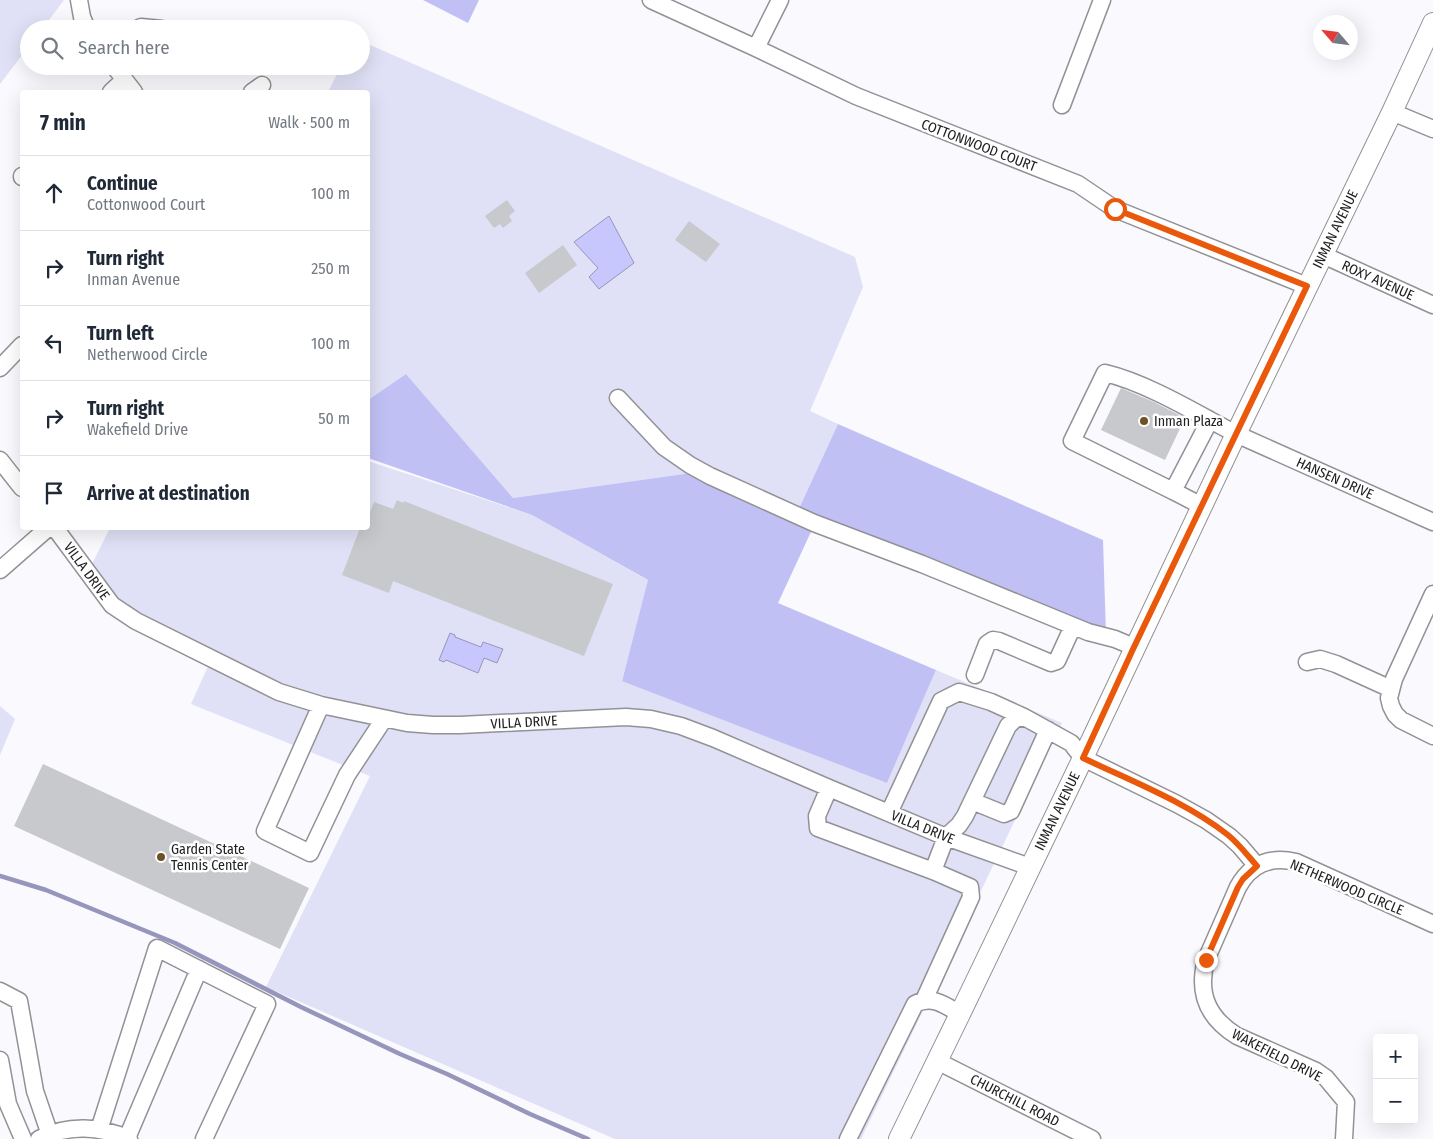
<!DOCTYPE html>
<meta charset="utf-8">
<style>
body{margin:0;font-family:"Fira Sans Condensed",sans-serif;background:#f6f6f7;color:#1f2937}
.controls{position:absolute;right:15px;bottom:15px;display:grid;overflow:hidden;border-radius:5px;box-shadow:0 5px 20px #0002}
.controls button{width:45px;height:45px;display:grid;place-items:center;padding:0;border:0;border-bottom:1px solid #e0e1e3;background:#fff;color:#1f2937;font:25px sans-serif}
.compass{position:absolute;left:1313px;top:15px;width:45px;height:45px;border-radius:50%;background:#fff;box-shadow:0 5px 20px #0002;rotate:298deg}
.stop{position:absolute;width:15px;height:15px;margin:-11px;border:4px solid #ea580c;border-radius:50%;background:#fff}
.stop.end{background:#ea580c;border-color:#fff;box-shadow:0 1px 5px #0008}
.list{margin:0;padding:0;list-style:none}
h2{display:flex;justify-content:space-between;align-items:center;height:65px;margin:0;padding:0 20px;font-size:21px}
h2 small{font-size:16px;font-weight:400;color:#747a83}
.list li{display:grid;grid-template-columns:32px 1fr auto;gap:15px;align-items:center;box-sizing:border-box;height:75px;padding:0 20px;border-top:1px solid #e0e1e3}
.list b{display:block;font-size:19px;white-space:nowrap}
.list p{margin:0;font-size:16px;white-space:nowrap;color:#747a83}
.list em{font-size:16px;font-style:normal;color:#747a83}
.icon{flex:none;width:28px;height:28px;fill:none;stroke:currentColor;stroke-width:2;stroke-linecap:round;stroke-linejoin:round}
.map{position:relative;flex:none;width:1433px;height:1139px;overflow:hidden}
.search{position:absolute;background:#fff;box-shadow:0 5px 20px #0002;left:20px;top:20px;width:350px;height:55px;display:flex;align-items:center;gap:12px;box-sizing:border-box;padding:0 18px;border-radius:28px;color:#747a83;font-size:19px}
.panel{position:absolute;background:#fff;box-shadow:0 5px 20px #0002;left:20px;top:90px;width:350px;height:440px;border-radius:5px}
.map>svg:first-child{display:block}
.green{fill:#e0e0f6}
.forest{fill:#c1c0f5}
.water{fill:#c8c7fd;stroke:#9695bb}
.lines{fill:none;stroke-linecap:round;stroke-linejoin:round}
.stream{stroke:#9695bb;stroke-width:4.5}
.building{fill:#c8c9cd}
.minor-casing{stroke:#929296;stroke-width:19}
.major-casing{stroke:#929296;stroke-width:22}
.minor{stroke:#fff;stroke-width:16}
.major{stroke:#fff;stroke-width:20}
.route{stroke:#ea580c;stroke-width:6}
.poi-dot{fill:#6e5124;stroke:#fff;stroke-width:2}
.labels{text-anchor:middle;stroke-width:5;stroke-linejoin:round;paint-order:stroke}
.street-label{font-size:14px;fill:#212122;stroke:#fff}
.poi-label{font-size:14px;fill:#212122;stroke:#fff;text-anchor:start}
</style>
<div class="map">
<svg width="1433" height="1139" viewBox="0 0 1433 1139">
<rect width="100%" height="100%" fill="#f9f9fe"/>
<path class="green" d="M0,0H64L42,29H29V46L0,84Z
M361,41L855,257L863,287L810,411L838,424L796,515L691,473L513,498L406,374L368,400V92H328L341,66H361Z
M368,461L532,515L649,581L622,680L887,783L936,670L1062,723L861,1139H615L266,987L370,776L191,704L210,662L136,627L87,574L110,528H368Z
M0,706L15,719L0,755Z"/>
<path class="forest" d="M423,0H479L468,23Z
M406,374L513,498L691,473L796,515L838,424L1103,540L1106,635L816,521L778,603L936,670L887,783L622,681L648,580L532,515L368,458V400Z"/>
<path class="water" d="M609,216L634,263L599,289L589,277L598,268L574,242Z
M450,633L455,635V637L481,647L483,642L503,649L497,663L484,658L478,673L446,660L444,662L439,660Z"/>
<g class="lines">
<path class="stream" d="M0,876L46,890L175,943L301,1007L400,1054L447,1074L530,1114L588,1139"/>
</g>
<path class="building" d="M507,200L515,211L509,216L512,221L503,228L500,224L494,228L485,216Z
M689,221L720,244L706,262L675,240Z
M563,245L577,265L539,293L525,273Z
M1121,388L1154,402L1185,418L1165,460L1101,430Z
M397,500L403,503L404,501L613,584L584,656L393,581L389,593L342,575L360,528H368V517L374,502L393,509Z
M43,764L309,888L280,949L14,826Z"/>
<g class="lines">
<defs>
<path id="minor" d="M79,0L82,17L87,29
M651,0L756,48L856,96L1078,184L1115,209L1307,286
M138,29L141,27L162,29
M756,48L780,0
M114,66L134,92
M111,92L124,80
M252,92L262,85
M1062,105L1102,0
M1392,112L1433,129
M22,177V176
M1323,255L1433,305
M0,368L22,345
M618,398L664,447L690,465L710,476L814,523L922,564L1088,632L1115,639L1134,647
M0,460L22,488
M1173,491L1072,441L1105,373C1139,381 1179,403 1210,420
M1202,506L1173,491L1210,420L1236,434L1433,522
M55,528L112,605L136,621L279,692L321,705L407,723L433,725H460L626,717L651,719L681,726L713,738L829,788L946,837L1030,867
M0,570L48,528
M1433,594L1394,679L1389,698L1391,706L1395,714L1401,720L1433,736
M1307,662L1320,659L1336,664L1391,689
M975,675L987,644L993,640L999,641L1051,663L1057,661L1073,626
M321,705L265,831L310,853L347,775L384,719
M829,788L817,816L818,828L933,871L946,837L959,825L965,816L1008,726L1015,719L1024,717L1071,743L1083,758L1177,804L1206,820L1229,836L1240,846L1257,866
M972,801L1004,814L1011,811L1048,730
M889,813L941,701L959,692L991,702L1024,717
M0,991L19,1001L35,1091L50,1135
M924,1000L971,897L970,887L933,871
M0,1060L8,1104L23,1139
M937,1061L1092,1139
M99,1130L157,948L267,1004L204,1139
M127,1138L199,969
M39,1139C68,1124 100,1126 129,1139
M848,1139L915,1004C932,995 945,1005 960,1014
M1344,1139L1346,1102L1326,1078L1316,1071L1237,1036C1208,1018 1197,994 1206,960L1238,887C1251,864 1270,856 1296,862L1433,924"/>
<path id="major" d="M899,1139L960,1014L1083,758L1236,434L1392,112L1433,23"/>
</defs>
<use href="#minor" class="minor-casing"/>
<use href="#major" class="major-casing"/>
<use href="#minor" class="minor"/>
<use href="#major" class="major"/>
</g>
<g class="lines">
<path class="route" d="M1115,209L1307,286L1134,647L1083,758C1131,781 1186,802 1228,835C1239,844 1248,856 1257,866L1243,879L1238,887L1206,960"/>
</g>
<g class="poi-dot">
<circle cx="1144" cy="421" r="5"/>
<circle cx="161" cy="857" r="5"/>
</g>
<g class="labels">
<g class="street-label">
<text transform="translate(979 145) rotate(21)" y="5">COTTONWOOD COURT</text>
<text transform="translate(1335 229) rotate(-64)" y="5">INMAN AVENUE</text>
<text transform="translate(1378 280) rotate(24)" y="5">ROXY AVENUE</text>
<text transform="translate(1335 478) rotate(24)" y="5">HANSEN DRIVE</text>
<text transform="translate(87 571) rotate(54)" y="5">VILLA DRIVE</text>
<text transform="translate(524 722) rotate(-3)" y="5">VILLA DRIVE</text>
<text transform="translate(1057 811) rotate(-64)" y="5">INMAN AVENUE</text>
<text transform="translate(923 827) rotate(22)" y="5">VILLA DRIVE</text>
<text transform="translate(1347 887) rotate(23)" y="5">NETHERWOOD CIRCLE</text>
<text transform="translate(1277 1055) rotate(27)" y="5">WAKEFIELD DRIVE</text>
<text transform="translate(1015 1100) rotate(27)" y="5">CHURCHILL ROAD</text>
</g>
<g class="poi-label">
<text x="1154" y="426">Inman Plaza</text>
<text x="171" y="854">Garden State<tspan x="171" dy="16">Tennis Center</tspan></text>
</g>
</g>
</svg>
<div class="controls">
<button>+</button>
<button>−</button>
</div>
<svg class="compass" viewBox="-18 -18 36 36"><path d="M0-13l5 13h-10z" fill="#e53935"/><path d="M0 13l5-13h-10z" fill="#747a83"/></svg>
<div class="stop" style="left:1115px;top:209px"></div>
<div class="stop end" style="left:1206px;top:960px"></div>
<div class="search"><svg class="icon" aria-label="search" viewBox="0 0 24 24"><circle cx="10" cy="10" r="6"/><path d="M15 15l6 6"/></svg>Search here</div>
<section class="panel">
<h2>7 min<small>Walk · 500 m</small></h2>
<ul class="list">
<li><svg class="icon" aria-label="ahead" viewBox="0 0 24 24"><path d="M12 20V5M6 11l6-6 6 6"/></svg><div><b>Continue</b><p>Cottonwood Court</p></div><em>100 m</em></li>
<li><svg class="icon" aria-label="right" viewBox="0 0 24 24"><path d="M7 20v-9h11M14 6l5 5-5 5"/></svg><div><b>Turn right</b><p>Inman Avenue</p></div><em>250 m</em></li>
<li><svg class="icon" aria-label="left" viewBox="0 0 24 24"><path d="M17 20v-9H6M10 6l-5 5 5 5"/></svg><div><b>Turn left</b><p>Netherwood Circle</p></div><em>100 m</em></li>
<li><svg class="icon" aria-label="right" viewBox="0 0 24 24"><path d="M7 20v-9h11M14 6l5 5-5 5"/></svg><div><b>Turn right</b><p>Wakefield Drive</p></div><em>50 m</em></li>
<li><svg class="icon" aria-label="arrive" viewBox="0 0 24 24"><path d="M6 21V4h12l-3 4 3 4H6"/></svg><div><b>Arrive at destination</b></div></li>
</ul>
</section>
</div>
